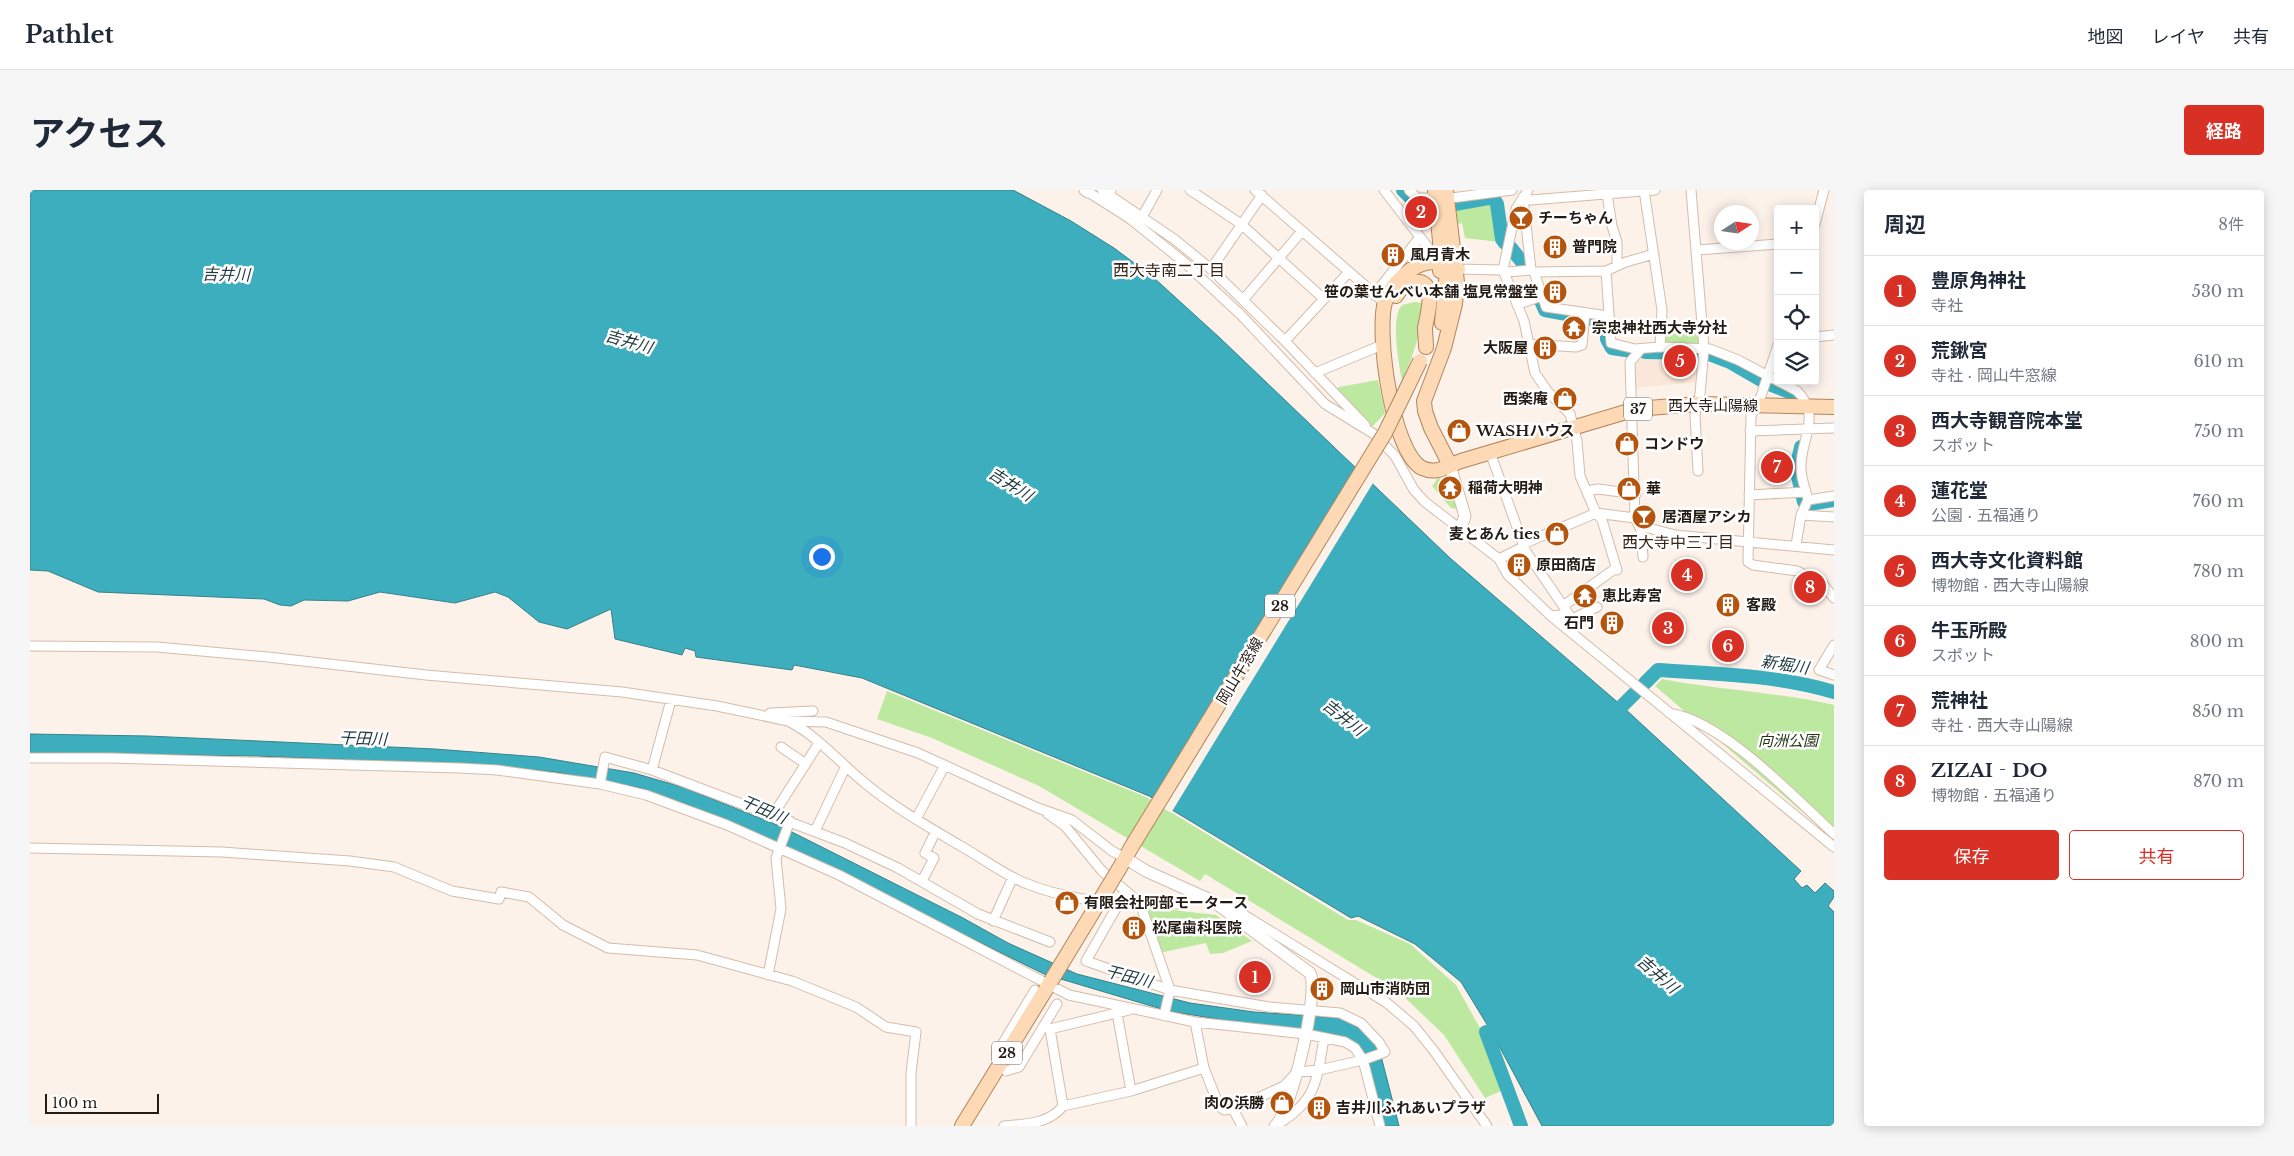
<!DOCTYPE html>
<html lang="ja">
<meta charset="utf-8">
<style>
body{margin:0;font-family:"Libre Baskerville","Noto Sans JP",serif;background:#f6f6f7;color:#1f2937}
.controls{position:absolute;right:15px;top:15px;display:grid;overflow:hidden;border-radius:5px;box-shadow:0 2px 12px #0003}
.controls button{width:45px;height:45px;display:grid;place-items:center;padding:0;border:0;border-bottom:1px solid #e0e1e3;background:#fff;color:#1f2937;font:25px sans-serif}
.compass{position:absolute;left:1684px;top:15px;width:45px;height:45px;border-radius:50%;background:#fff;box-shadow:0 2px 12px #0003;rotate:78deg}
.scale{position:absolute;left:15px;bottom:12px;width:114px;box-sizing:border-box;padding-left:5px;border:2px solid #241b14;border-top:0;font-size:14px;line-height:18px;white-space:nowrap;color:#241b14;-webkit-text-stroke:4px #fff;paint-order:stroke}
.you{position:absolute;left:791px;top:366px;width:18px;height:18px;margin:-12px;border:4px solid #fff;border-radius:50%;background:#1a73e8;box-shadow:0 0 0 8px #1a73e833}
.badge{display:grid;place-items:center;width:32px;height:32px;border-radius:50%;background:#d93025;color:#fff;font-size:16px;font-weight:700}
.pin{position:absolute;translate:-50% -50%;border:2px solid #fff;box-shadow:0 1px 5px #0006}
.list{margin:0;padding:0;list-style:none}
h2{display:flex;justify-content:space-between;align-items:center;height:65px;margin:0;padding:0 20px;font-size:21px}
h2 small{font-size:16px;font-weight:400;color:#747a83}
.list li{display:grid;grid-template-columns:32px 1fr auto;gap:15px;align-items:center;box-sizing:border-box;height:70px;padding:0 20px;border-top:1px solid #e0e1e3}
.list b{display:block;font-size:19px;white-space:nowrap}
.list p{margin:0;font-size:16px;white-space:nowrap;color:#747a83}
.list em{font-size:16px;font-style:normal;color:#747a83}
.actions{display:flex;gap:10px;padding:15px 20px}
.actions a{flex:1;padding:11px 0;border:1px solid #d93025;border-radius:5px;text-align:center;font-size:18px;color:#d93025}
.actions .main{background:#d93025;color:#fff}
.icon{flex:none;width:28px;height:28px;fill:none;stroke:currentColor;stroke-width:2;stroke-linecap:round;stroke-linejoin:round}
.map{position:relative;flex:none;width:1804px;height:936px;overflow:hidden;border-radius:5px}
header{display:flex;align-items:center;gap:30px;box-sizing:border-box;height:70px;padding:0 25px;background:#fff;border-bottom:1px solid #e0e1e3}
header strong{font-size:24px}
nav{display:flex;gap:28px;margin-inline-start:auto;font-size:18px}
.intro{display:flex;align-items:center;justify-content:space-between;box-sizing:border-box;height:120px;padding:0 30px}
h1{margin:0;font-size:35px}
.button{padding:12px 22px;border-radius:5px;background:#d93025;color:#fff;font-size:18px;font-weight:700}
main{display:flex;gap:30px;padding:0 30px}
aside{flex:1;background:#fff;border-radius:5px;box-shadow:0 2px 12px #0003}
.map>svg:first-child{display:block}
.built{fill:#fae7d9}
.green{fill:#bce8a0}
.water{fill:#3daebe;stroke:#36828b}
.pier{fill:#fcf2ea}
.lines{fill:none;stroke-linecap:round;stroke-linejoin:round}
.river{stroke:#3daebe;stroke-width:14}
.minor-casing{stroke:#d4bcaa;stroke-width:11}
.tertiary-casing{stroke:#d4bcaa;stroke-width:13}
.primary-casing{stroke:#b0865c;stroke-width:16}
.minor{stroke:#fff;stroke-width:9}
.tertiary{stroke:#fff;stroke-width:11}
.primary{stroke:#fdd9b5;stroke-width:14}
.primary-bridge-casing{stroke:#b0865c;stroke-width:16;stroke-linecap:butt}
.primary-bridge{stroke:#fdd9b5;stroke-width:14}
.labels{text-anchor:middle;stroke-width:5;stroke-linejoin:round;paint-order:stroke}
.shield{fill:#fff;stroke:#665f5a;stroke-width:1}
.shield-label{font-size:14px;font-weight:bold;fill:#241b14}
.poi-label{font-size:15px;font-weight:bold;fill:#241b14;stroke:#fff;text-anchor:start}
.street-label{font-size:15px;fill:#241b14;stroke:#fff}
.park-label{font-size:15px;font-style:italic;fill:#233714;stroke:#fff}
.neighbourhood-label{font-size:16px;fill:#372516;stroke:#fff}
.water-label{font-size:16px;font-style:italic;fill:#233c40;stroke:#fff}
</style>
<header>
<strong>Pathlet</strong>
<nav><a>地図</a><a>レイヤ</a><a>共有</a></nav>
</header>
<div class="intro"><h1>アクセス</h1><a class="button">経路</a></div>
<main>
<div class="map">
<svg width="1804" height="936" viewBox="0 0 1804 936">
<rect width="100%" height="100%" fill="#fcf2ea"/>
<path class="built" d="M1610,165H1669L1668,192L1602,198V173Z"/>
<path class="green" d="M1460,11L1469,52L1435,48L1432,33L1428,34L1426,17Z
M1385,112L1392,113C1394,137 1382,169 1372,191C1369,174 1360,128 1372,115Z
M1671,136V155H1633L1634,137Z
M1348,190L1355,223L1342,237L1305,201L1309,197Z
M1408,288L1421,294L1428,317L1426,319L1421,318L1402,296Z
M1632,489C1689,500 1747,502 1804,515V649L1625,496Z
M857,501L1116,607L1318,730H1326L1380,754L1426,795L1451,840L1471,901L1455,908L1414,845L1368,801L1175,684L1170,691L1009,596L902,548L847,529Z
M1116,717L1186,725L1222,751L1193,763L1180,764L1176,753L1129,763Z"/>
<path class="water" d="M0,0H983L1041,31L1084,58L1123,87L1190,148L1420,368L1592,516L1771,681L1764,689L1772,698L1777,695L1785,703L1795,693L1804,701V707L1798,716L1804,722V936H1512L1461,841L1431,792L1385,754L1328,726L1321,728L1119,606L832,488L764,475L762,480L666,467L665,461L655,458L652,465L585,449L581,419L537,439L509,432L478,407L465,402L425,413L350,402L318,411L274,410L261,416L250,415L234,409L68,402L18,381L0,380Z
M0,544L118,546L405,559L509,567L604,583L655,598L752,637L933,728L978,753L1047,784L1160,813L1224,822L1311,828L1331,839L1349,858L1369,936H1353L1326,855L1255,840L1138,821L1014,784L754,656L658,615L610,598L525,582L453,575L225,566L0,563Z"/>
<path class="pier" d="M1326,277L1343,293L1141,623L1122,611Z"/>
<g class="lines">
<path class="river" d="M1373,0L1384,11L1396,13
M1425,14L1458,8L1464,9L1467,14L1472,49L1475,53
M1481,58L1496,77
M1511,111L1515,120L1553,127
M1557,128L1576,132L1577,149L1582,158L1602,161
M1615,162L1670,163
M1679,164L1700,172L1731,190
M1739,194L1762,203
M1771,257L1766,278L1774,312L1779,314L1804,310
M1615,493L1628,480C1687,484 1747,485 1804,502
M1592,516L1605,503
M1461,841L1456,842L1491,936"/>
<defs>
<path id="minor" d="M1072,0L1144,49L1181,79L1255,151
M1160,0L1211,34L1294,109
M1225,0L1355,113
M1354,0L1410,73
M1379,0L1387,8H1406
M1498,0L1486,19L1473,80L1494,131L1505,183L1518,202L1540,224L1547,251L1550,286L1566,323L1572,330L1587,380
M1661,0L1674,158L1670,204L1665,225L1668,281
M1058,2L1099,28L1154,72L1211,125L1295,214L1344,244L1365,266L1384,300L1395,312L1469,369L1478,385L1521,426L1804,657
M1577,4L1582,36L1587,52V76
M1414,9L1482,0
M1112,27L1127,0
M1785,34L1794,0
M1667,60L1748,54
M1181,79L1232,5
M1428,79L1470,80L1478,82L1500,80L1504,82L1576,81L1596,72L1624,64
M1501,80L1493,7L1501,10L1625,0
M1576,81L1581,153L1605,159L1630,157L1632,120L1614,0
M1504,82L1516,117L1578,126
M1318,83L1255,151L1335,235
M1344,105L1390,47
M1213,110L1272,41
M1489,114L1512,106
M1785,147L1804,145
M1498,154L1546,157L1552,155L1555,123
M1748,155L1731,206L1721,226L1718,372L1723,375L1767,381L1792,393L1804,408
M1630,157L1680,159L1708,170L1767,201C1793,226 1769,252 1771,279C1771,289 1776,300 1778,310L1804,306
M1611,159L1600,172L1605,328L1611,340L1613,367
M1285,183L1352,155
M1720,241L1804,238
M1460,262L1493,354
M1557,301L1568,299L1606,304
M1719,305L1776,302
M1771,325L1804,327
M1766,355L1771,325L1778,310
M1493,357L1542,429
M1469,369L1493,357V354L1566,323L1605,328L1615,337L1645,345L1804,360
M1533,416L1586,378
M1521,426L1531,425L1542,429L1567,417
M1804,455L1789,480L1804,485
M0,456L127,457L238,467L396,485L592,502L687,516L758,531L796,532L888,563L1008,618L1042,630L1082,661L1095,668
M740,523L783,521
M1639,523C1693,531 1764,607 1804,644
M760,532C789,547 811,574 836,594C865,618 897,636 929,655C951,667 971,683 995,693C1029,707 1073,714 1110,713L1140,800
M751,557L776,574
M0,568H80L429,578L467,580L570,594L575,567L622,580L815,653L868,678L948,724L1020,752
M622,580L641,510
M570,594L616,605L697,635L809,685L1039,805L1165,832L1276,844L1315,852L1325,858L1333,870L1350,936
M1018,624L1035,636L1072,681L1110,713L1149,714L1159,709L1163,702
M743,625L789,553
M886,629L915,575
M785,641L815,578
M0,658L192,662L320,671L364,677L422,701L469,709L471,702L499,707L533,735L578,758L667,765L762,791L826,817L856,837L886,842L881,883V936
M892,691L904,668L895,663L906,641
M1089,713L1056,771L1140,800
M1197,717L1211,723L1357,813L1384,836L1404,861L1457,936
M963,731L983,687
M738,785L751,719L746,668L760,631
M1087,823L1101,901
M1134,826L1140,800L1239,817L1310,823L1331,833L1349,852L1355,862L1333,870L1289,880L1267,882L1254,896L1203,919
M1165,832L1174,878L1189,916L1194,920L1203,919L1212,936
M969,876L967,863L1005,800
M976,881L989,877L1027,814
M1033,916L1020,839L1099,820
M1248,934C1287,911 1287,889 1294,848
M974,936C996,934 1019,934 1033,916L1101,901L1174,878"/>
<path id="tertiary" d="M1055,0L1058,2
M1073,9L1080,0
M1420,275L1435,326L1431,337
M1095,668L1116,681L1183,711L1280,783C1290,801 1261,923 1245,936"/>
<path id="primary" d="M1405,0L1410,51V81
M1416,0L1427,92L1425,114L1414,158L1394,211L1395,221L1401,238L1420,275
M1428,79C1420,77 1410,72 1402,72C1382,73 1361,94 1355,112C1346,143 1362,262 1392,278C1407,285 1417,276 1431,271L1606,219L1668,214L1804,217
M1366,106C1370,99 1376,93 1384,92C1409,89 1397,125 1395,138C1395,144 1396,151 1396,157
M1412,133L1418,71
M1089,679L1102,656
M932,936L1021,791"/>
</defs>
<use href="#minor" class="minor-casing"/>
<use href="#tertiary" class="tertiary-casing"/>
<use href="#primary" class="primary-casing"/>
<use href="#minor" class="minor"/>
<use href="#tertiary" class="tertiary"/>
<use href="#primary" class="primary"/>
<defs>
<path id="primary-bridge" d="M1102,656L1355,243L1390,171
M1021,791L1089,679"/>
</defs>
<use href="#primary-bridge" class="primary-bridge-casing"/>
<use href="#primary-bridge" class="primary-bridge"/>
</g>
<defs>
<symbol id="bar-disc" viewBox="-11 -11 22 22"><circle r="9.5" fill="#b4540d" stroke="#fff"/><path d="M-6-5H6L.8 .8V4.5H3.5V6h-7V4.5H-.8V.8Z" fill="#fff"/></symbol>
<symbol id="building-disc" viewBox="-11 -11 22 22"><circle r="9.5" fill="#b4540d" stroke="#fff"/><path d="M-4-6H4V6H1V3H-1V6H-4ZM-2.5-4.3h1.7v1.8h-1.7ZM.8-4.3h1.7v1.8H.8ZM-2.5-1h1.7V.8h-1.7ZM.8-1h1.7V.8H.8Z" fill="#fff"/></symbol>
<symbol id="temple-disc" viewBox="-11 -11 22 22"><circle r="9.5" fill="#b4540d" stroke="#fff"/><path d="M0-6L5-2H3V0L6.5 2.5H4V6H1.5V3h-3V6H-4V2.5H-6.5L-3 0V-2H-5Z" fill="#fff"/></symbol>
<symbol id="shop-disc" viewBox="-11 -11 22 22"><circle r="9.5" fill="#b4540d" stroke="#fff"/><path d="M-5-2.5h2.3a2.7 3.5 0 0 1 5.4 0H5L5.5 6h-11ZM-1.5-2.5h3a1.5 2.3 0 0 0-3 0Z" fill="#fff"/></symbol>
</defs>
<g fill-rule="evenodd">
<use href="#bar-disc" x="1477" y="14" width="28" height="28"/>
<use href="#building-disc" x="1511" y="43" width="28" height="28"/>
<use href="#building-disc" x="1349" y="51" width="28" height="28"/>
<use href="#building-disc" x="1511" y="88" width="28" height="28"/>
<use href="#temple-disc" x="1530" y="124" width="28" height="28"/>
<use href="#building-disc" x="1501" y="144" width="28" height="28"/>
<use href="#shop-disc" x="1521" y="195" width="28" height="28"/>
<use href="#shop-disc" x="1415" y="227" width="28" height="28"/>
<use href="#shop-disc" x="1583" y="240" width="28" height="28"/>
<use href="#temple-disc" x="1406" y="284" width="28" height="28"/>
<use href="#shop-disc" x="1585" y="285" width="28" height="28"/>
<use href="#bar-disc" x="1600" y="313" width="28" height="28"/>
<use href="#shop-disc" x="1513" y="330" width="28" height="28"/>
<use href="#building-disc" x="1475" y="361" width="28" height="28"/>
<use href="#temple-disc" x="1541" y="392" width="28" height="28"/>
<use href="#building-disc" x="1684" y="401" width="28" height="28"/>
<use href="#building-disc" x="1568" y="419" width="28" height="28"/>
<use href="#shop-disc" x="1023" y="699" width="28" height="28"/>
<use href="#building-disc" x="1090" y="724" width="28" height="28"/>
<use href="#building-disc" x="1278" y="785" width="28" height="28"/>
<use href="#shop-disc" x="1238" y="899" width="28" height="28"/>
<use href="#building-disc" x="1275" y="904" width="28" height="28"/>
</g>
<g class="labels">
<g class="shield">
<rect x="1594" y="207.5" width="28" height="23" rx="4"/>
<rect x="1235" y="404.5" width="30" height="23" rx="4"/>
<rect x="962" y="851.5" width="30" height="23" rx="4"/>
</g>
<g class="shield-label">
<text x="1608" y="224">37</text>
<text x="1250" y="421">28</text>
<text x="977" y="868">28</text>
</g>
<g class="poi-label">
<text x="1508" y="33">チーちゃん</text>
<text x="1542" y="62">普門院</text>
<text x="1380" y="70">風月青木</text>
<text x="1508" y="107" text-anchor="end">笹の葉せんべい本舗 塩見常盤堂</text>
<text x="1562" y="143">宗忠神社西大寺分社</text>
<text x="1498" y="163" text-anchor="end">大阪屋</text>
<text x="1518" y="214" text-anchor="end">西楽庵</text>
<text x="1446" y="246">WASHハウス</text>
<text x="1614" y="259">コンドウ</text>
<text x="1438" y="303">稲荷大明神</text>
<text x="1616" y="304">華</text>
<text x="1632" y="332">居酒屋アシカ</text>
<text x="1510" y="349" text-anchor="end">麦とあん ties</text>
<text x="1506" y="380">原田商店</text>
<text x="1572" y="411">恵比寿宮</text>
<text x="1716" y="420">客殿</text>
<text x="1564" y="438" text-anchor="end">石門</text>
<text x="1054" y="718">有限会社阿部モータース</text>
<text x="1122" y="743">松尾歯科医院</text>
<text x="1310" y="804">岡山市消防団</text>
<text x="1234" y="918" text-anchor="end">肉の浜勝</text>
<text x="1306" y="923">吉井川ふれあいプラザ</text>
</g>
<g class="street-label">
<text x="1683" y="221">西大寺山陽線</text>
<text transform="translate(1210 481) rotate(-59)" y="5">岡山牛窓線</text>
</g>
<g class="park-label">
<text x="1758" y="556">向洲公園</text>
</g>
<g class="neighbourhood-label">
<text x="1139" y="86">西大寺南二丁目</text>
<text x="1648" y="358">西大寺中三丁目</text>
</g>
<g class="water-label">
<text transform="translate(196 84) rotate(1)" y="6">吉井川</text>
<text transform="translate(599 151) rotate(16)" y="6">吉井川</text>
<text transform="translate(981 294) rotate(32)" y="6">吉井川</text>
<text transform="translate(1755 474) rotate(9)" y="6">新堀川</text>
<text transform="translate(1314 527) rotate(38)" y="6">吉井川</text>
<text transform="translate(333 548) rotate(2)" y="6">干田川</text>
<text transform="translate(734 619) rotate(23)" y="6">干田川</text>
<text transform="translate(1628 784) rotate(41)" y="6">吉井川</text>
<text transform="translate(1099 786) rotate(14)" y="6">干田川</text>
</g>
</g>
</svg>
<div class="controls">
<button>+</button>
<button>−</button>
<button><svg class="icon" aria-label="locate" viewBox="0 0 24 24"><circle cx="12" cy="12" r="6"/><path d="M12 2v4M12 18v4M2 12h4M18 12h4"/></svg></button>
<button><svg class="icon" aria-label="layers" viewBox="0 0 24 24"><path d="M12 4l9 5-9 5-9-5zM3 14l9 5 9-5"/></svg></button>
</div>
<svg class="compass" viewBox="-18 -18 36 36"><path d="M0-13l5 13h-10z" fill="#e53935"/><path d="M0 13l5-13h-10z" fill="#747a83"/></svg>
<div class="scale">100 m</div>
<div class="you"></div>
<div class="pin badge" style="left:1225px;top:787px">1</div>
<div class="pin badge" style="left:1391px;top:22px">2</div>
<div class="pin badge" style="left:1638px;top:438px">3</div>
<div class="pin badge" style="left:1657px;top:385px">4</div>
<div class="pin badge" style="left:1650px;top:171px">5</div>
<div class="pin badge" style="left:1698px;top:456px">6</div>
<div class="pin badge" style="left:1747px;top:277px">7</div>
<div class="pin badge" style="left:1780px;top:397px">8</div>
</div>
<aside>
<h2>周辺<small>8件</small></h2>
<ul class="list">
<li><span class="badge">1</span><div><b>豊原角神社</b><p>寺社</p></div><em>530 m</em></li>
<li><span class="badge">2</span><div><b>荒鍬宮</b><p>寺社 · 岡山牛窓線</p></div><em>610 m</em></li>
<li><span class="badge">3</span><div><b>西大寺観音院本堂</b><p>スポット</p></div><em>750 m</em></li>
<li><span class="badge">4</span><div><b>蓮花堂</b><p>公園 · 五福通り</p></div><em>760 m</em></li>
<li><span class="badge">5</span><div><b>西大寺文化資料館</b><p>博物館 · 西大寺山陽線</p></div><em>780 m</em></li>
<li><span class="badge">6</span><div><b>牛玉所殿</b><p>スポット</p></div><em>800 m</em></li>
<li><span class="badge">7</span><div><b>荒神社</b><p>寺社 · 西大寺山陽線</p></div><em>850 m</em></li>
<li><span class="badge">8</span><div><b>ZIZAI‐DO</b><p>博物館 · 五福通り</p></div><em>870 m</em></li>
</ul>
<div class="actions"><a class="main">保存</a><a>共有</a></div>
</aside>
</main>
